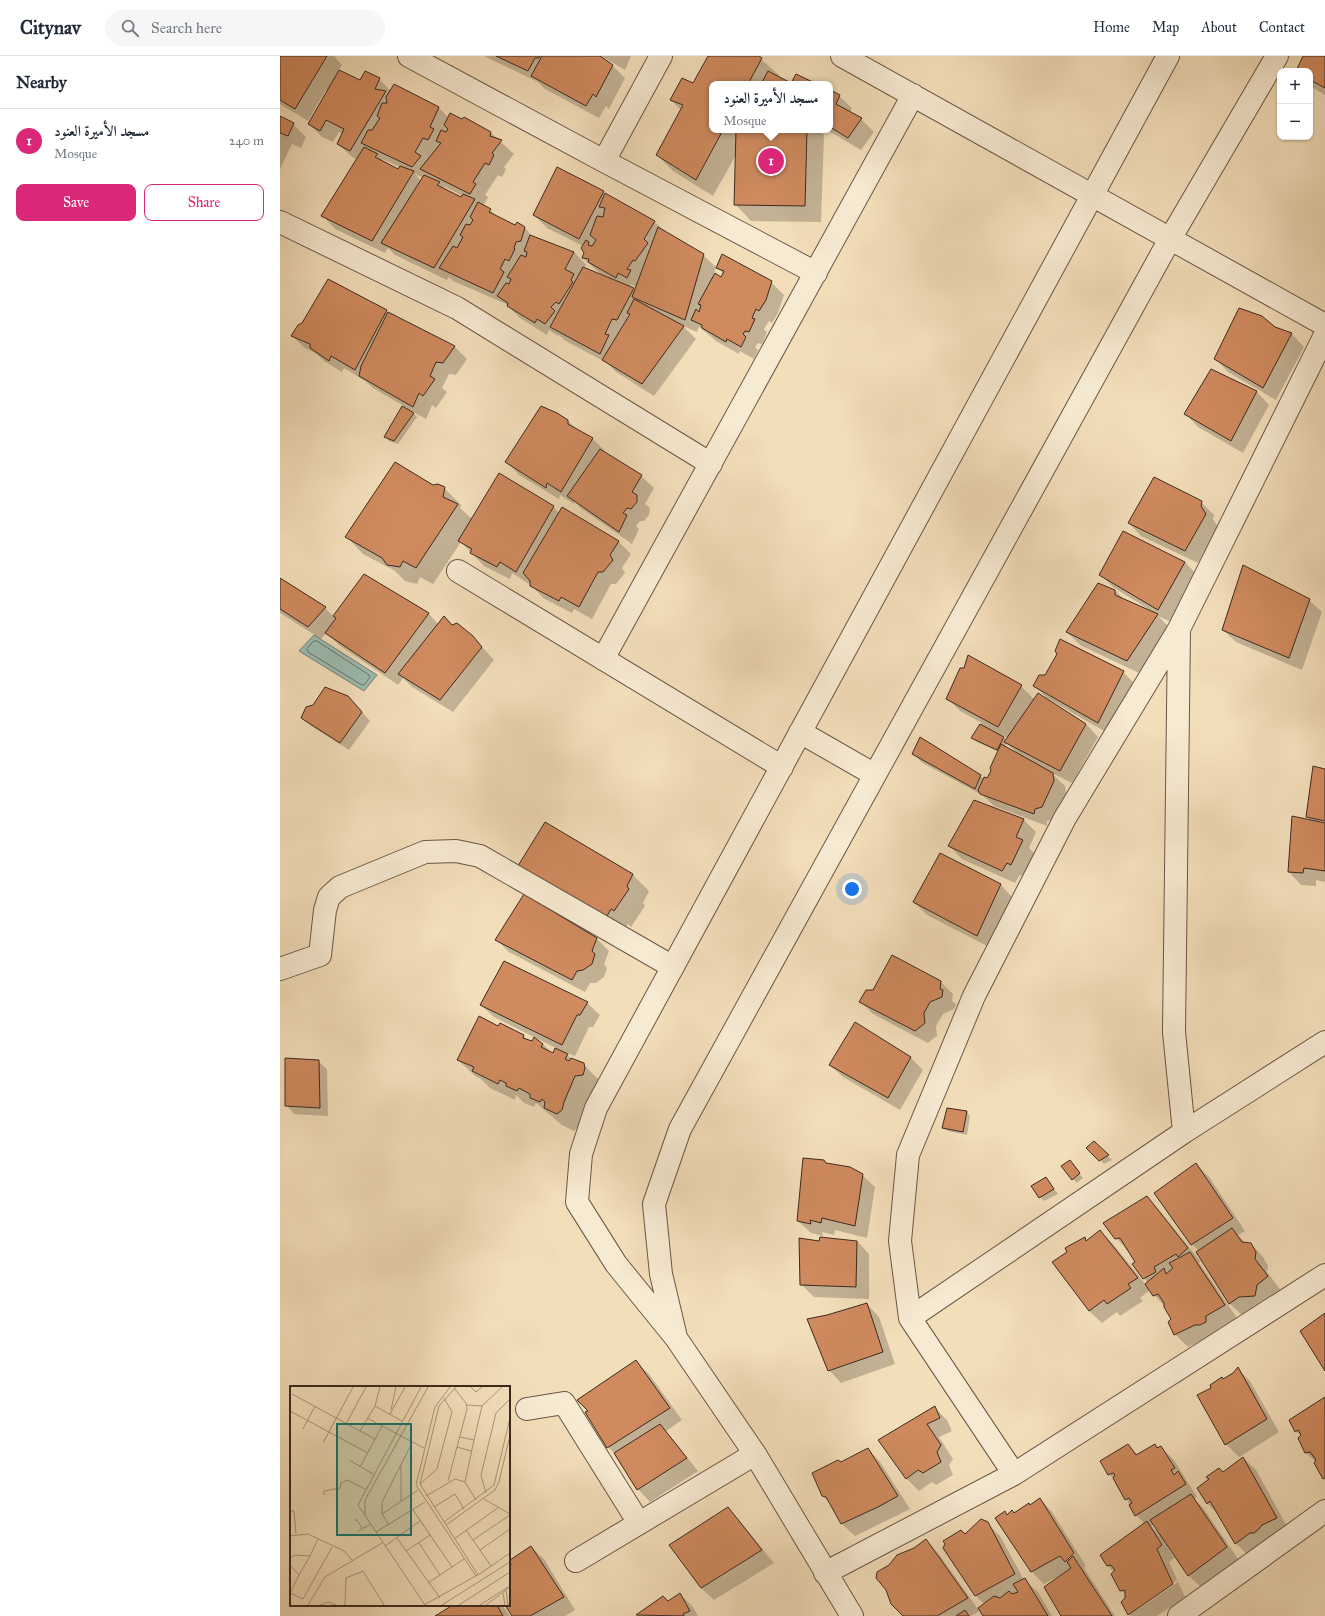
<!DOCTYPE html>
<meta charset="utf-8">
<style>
body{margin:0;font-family:"IM FELL Great Primer",Amiri,serif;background:#f6f6f7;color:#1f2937}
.controls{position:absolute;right:12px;top:12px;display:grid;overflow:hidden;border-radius:8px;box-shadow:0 1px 3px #0004}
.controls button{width:36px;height:36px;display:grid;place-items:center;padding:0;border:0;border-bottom:1px solid #e0e1e3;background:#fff;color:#1f2937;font:20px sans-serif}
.you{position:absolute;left:572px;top:833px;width:14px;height:14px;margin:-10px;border:3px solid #fff;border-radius:50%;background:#1a73e8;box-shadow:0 0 0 6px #1a73e833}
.badge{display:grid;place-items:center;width:26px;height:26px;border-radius:50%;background:#db2777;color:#fff;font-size:13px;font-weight:700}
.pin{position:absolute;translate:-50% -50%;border:2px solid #fff;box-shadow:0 1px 4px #0006}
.popup{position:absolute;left:429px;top:25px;width:124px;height:52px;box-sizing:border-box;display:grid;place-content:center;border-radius:8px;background:#fff;filter:drop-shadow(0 1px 3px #0005);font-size:13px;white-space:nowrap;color:#747a83}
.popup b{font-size:15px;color:#1f2937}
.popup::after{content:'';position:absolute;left:50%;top:100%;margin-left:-8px;border:8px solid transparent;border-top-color:#fff}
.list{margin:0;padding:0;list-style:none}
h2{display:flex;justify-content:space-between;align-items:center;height:52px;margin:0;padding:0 16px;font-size:17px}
h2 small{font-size:13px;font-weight:400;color:#747a83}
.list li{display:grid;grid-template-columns:26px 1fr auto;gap:12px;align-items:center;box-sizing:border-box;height:64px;padding:0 16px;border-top:1px solid #e0e1e3}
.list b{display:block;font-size:15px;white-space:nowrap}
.list p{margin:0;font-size:13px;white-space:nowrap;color:#747a83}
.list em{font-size:13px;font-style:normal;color:#747a83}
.actions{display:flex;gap:8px;padding:12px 16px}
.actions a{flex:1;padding:9px 0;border:1px solid #db2777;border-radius:8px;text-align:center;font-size:14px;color:#db2777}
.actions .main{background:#db2777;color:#fff}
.icon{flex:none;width:22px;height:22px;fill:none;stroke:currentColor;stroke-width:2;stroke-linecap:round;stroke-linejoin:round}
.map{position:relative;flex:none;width:1045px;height:1560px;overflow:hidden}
header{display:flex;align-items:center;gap:24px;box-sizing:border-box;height:56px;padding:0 20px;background:#fff;border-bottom:1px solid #e0e1e3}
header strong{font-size:19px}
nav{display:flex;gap:22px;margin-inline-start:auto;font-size:14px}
.search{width:280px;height:36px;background:#f6f6f7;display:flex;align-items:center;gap:10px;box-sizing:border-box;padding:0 14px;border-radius:22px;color:#747a83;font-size:15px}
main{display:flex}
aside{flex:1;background:#fff}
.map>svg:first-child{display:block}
.water{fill:#9bbcb1;stroke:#758177}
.shadow{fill:#0003;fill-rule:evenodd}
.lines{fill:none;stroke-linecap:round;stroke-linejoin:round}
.shore{stroke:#6c7268;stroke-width:1}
.building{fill:#cf8a5e;stroke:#3d2920}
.minor-casing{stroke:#6a5646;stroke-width:24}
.minor{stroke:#f7ead2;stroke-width:22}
.inset-road{fill:none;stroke:#aa967c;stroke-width:1}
.view{fill:#0f766e;fill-opacity:0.15;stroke:#0f766e;stroke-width:2}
.inset-edge{fill:none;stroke:#3d2920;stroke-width:2}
</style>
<header>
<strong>Citynav</strong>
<div class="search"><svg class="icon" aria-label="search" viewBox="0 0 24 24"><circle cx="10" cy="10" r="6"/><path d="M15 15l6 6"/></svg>Search here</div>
<nav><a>Home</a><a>Map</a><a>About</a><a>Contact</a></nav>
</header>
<main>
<aside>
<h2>Nearby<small></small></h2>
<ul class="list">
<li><span class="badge">1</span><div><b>مسجد الأميرة العنود</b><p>Mosque</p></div><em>240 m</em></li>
</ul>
<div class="actions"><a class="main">Save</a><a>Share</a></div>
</aside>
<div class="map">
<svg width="1045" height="1560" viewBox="0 0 1045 1560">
<rect width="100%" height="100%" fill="#f3deba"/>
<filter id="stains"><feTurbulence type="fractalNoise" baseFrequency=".005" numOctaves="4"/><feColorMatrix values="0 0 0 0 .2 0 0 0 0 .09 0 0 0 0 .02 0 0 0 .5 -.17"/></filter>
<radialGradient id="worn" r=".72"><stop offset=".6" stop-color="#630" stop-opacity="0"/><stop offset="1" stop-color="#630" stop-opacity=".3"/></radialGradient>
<path class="water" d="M34,579L97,619L84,635L19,595Z"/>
<path class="shadow" d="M0,0H54L62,9L58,15L81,25L99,23L111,35L114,29L159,52L169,62L210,76L234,98L224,111L226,113L222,121L218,119L205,139L208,141L203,150L210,154L219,162L235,170L237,168L245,172L254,182L294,196L306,209L304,212L323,220L303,202L306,196L303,190L267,172L254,159L323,136L375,166L385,176L423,199L436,211L434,218L441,222L444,218L437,212L491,226L504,239L498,257L492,267L489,265L484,273L487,276L482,288L478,287L475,291L478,294L474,303L460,295L459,298L436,285L419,271L417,276L403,270L416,283L374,340L336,316L327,307L284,284L279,279L278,280L269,274L267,279L240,262L226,248L173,225L169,221L167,224L115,199L108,192L105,197L55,173L43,160L77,104L71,100L58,88L63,78L59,76L53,86L42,81L29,68L48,35L46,34L28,65L0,48ZM102,103L120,111L118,114L107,109ZM135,118L143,122L141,125ZM163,130L183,140L181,142L168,136ZM351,228L356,232L355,235L350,232Z
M204,0H351L345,14L323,1L322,2L333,10L345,22L329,53L326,50L319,62L265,33L258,26Z
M429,0H477L499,19L498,21L512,28H535H432V74H539L544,79L541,166L471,165L455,148L457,97L433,140L393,115L377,99L401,54L391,44L413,29Z
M1024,0H1045V39L1030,30V15H1017Z
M550,35L559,40L572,52L570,57L581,63L594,76L581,94L547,74H550Z
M0,61L13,68L26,81L21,92L12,88L0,113Z
M106,255L175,291L187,303L176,319L169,318L162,332L167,336L156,352L152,349L146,363L130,354L137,361L118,388L109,385L105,381L124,350L93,332L85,325L64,312L62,316L44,305L35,297L25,292L12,280Z
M982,261L995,272L1012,278L1024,291L996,344L948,316L936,303Z
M931,315L977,336L989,349L963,397L918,371L906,358Z
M288,365L297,374L312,382L325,395L324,396L361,420L374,432L365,448L370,452L369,459L364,465H360L356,470L359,473L352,488L301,452L295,446L294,448L280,439L279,443L239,419L227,406Z
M153,430L164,432L181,449L180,452L192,463L273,451L279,457L339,486L351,498L342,512L345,517L336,528H331L312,563L294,553L292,557L263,542L251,529L252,523L249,528L232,517L230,523L204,510L181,486L153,528L140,521L137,528L125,525L115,515L83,498L67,481Z
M921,446L934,459L933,463L938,471L918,507L861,480L849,467Z
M905,506L917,519L891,566L878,560L890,572L859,617L800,589L787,576L835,534L844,544L873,557V556L833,531L821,519Z
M84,520L149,558L159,569L172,570L193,581L214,604L173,656L132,631L123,622L118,629L59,589L46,577L41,583L0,557V523L45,552L54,561Z
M1029,544L1042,556L1022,614L956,586L943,574Z
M843,616L856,629L831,679L767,642L755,630Z
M741,630L754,643L806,668L818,681L792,727L770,716L785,730L786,738L775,763L767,765V770L714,750L704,740L641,706L633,697L700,720L704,723H708L712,715L719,696L697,686L693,682L702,667L680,655L667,642ZM720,678L728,682L726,684ZM727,687L738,698L724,691Z
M76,649L90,665L69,694L31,670L22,662Z
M1045,714V826L1036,824V830L1021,829L1009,816L1013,761L1031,765L1027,761Z
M744,764L756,776L749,792L755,798L744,821L740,819L735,827L682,803L669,790Z
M353,819L369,835L363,847L365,850L351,871L348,868L341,881L254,830Z
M721,829L733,842L709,891L647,859L634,846Z
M216,883H317L329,895L324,908L327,912L324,921L316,927H310L305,936L229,896Z
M661,926L673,938L672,945L676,948L674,953L663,958L656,970L657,980L648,987L593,958L581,946Z
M307,947L320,959L313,971H309L295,1000L285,996L292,1004L303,1008L320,1025V1035L312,1036L300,1063L299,1070L294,1075L282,1069L256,1047L254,1051L244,1047L236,1039L235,1044L210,1032L201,1023L195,1020L178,1004L218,971L243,980L250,986L263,988L274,999L276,992L214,961L201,949Z
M575,967L631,1002L643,1014L620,1054L563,1021L550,1009Z
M38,1005L47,1013L48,1060L14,1058L6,1049Z
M687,1056L690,1060L687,1079L667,1075L663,1071Z
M814,1087L832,1104L824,1108L807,1092Z
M790,1105L803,1122L797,1127L793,1123Z
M547,1108L582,1119L595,1131L587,1182L555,1174L554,1179L542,1176L543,1180L531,1177L518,1165Z
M916,1108L929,1121L965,1175L958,1179L966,1188H971L983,1201L988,1210L987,1216L1000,1233L963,1260L950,1248L918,1196L919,1195L912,1188L875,1137Z
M766,1122L778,1138L764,1145L760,1141Z
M867,1141L879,1154L920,1205L919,1207L957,1262L938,1273L939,1279L928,1281L908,1291L895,1278L892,1263L885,1251L870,1234L860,1242L863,1245L840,1260L837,1256L822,1267L809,1255L774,1206L805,1182L807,1185L820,1175L833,1188L866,1229L868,1227L864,1222L857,1206L824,1167Z
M577,1185L589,1198V1243L534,1241L521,1228L539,1186Z
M587,1248L599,1261L615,1308L561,1327L549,1314L547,1260Z
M356,1306L369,1318L402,1364L386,1375L418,1415L370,1446L358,1433L339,1402L328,1391L309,1356Z
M958,1313L970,1325L999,1376L959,1401L946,1388L932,1333L943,1324L954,1318Z
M1045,1342V1423L1036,1406L1026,1397L1021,1380L1016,1375Z
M655,1352L667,1364L672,1375L659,1381L673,1403L669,1409L673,1419L656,1429L652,1426L639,1435L626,1422L599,1384Z
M847,1389L858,1399L875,1389L879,1392L881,1391L894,1404L917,1441L914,1443L923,1452L959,1504L922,1532L909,1520L884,1483L883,1484L894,1502L889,1506L905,1541L877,1560H851L849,1558L846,1539L841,1534L834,1516L828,1510L865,1468L856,1459L834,1423L829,1418ZM874,1468L882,1481L871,1470ZM897,1524L898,1526L857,1554V1551Z
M588,1393L600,1406L630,1453L575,1480L562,1468L552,1449L543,1440L561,1407Z
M963,1402L976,1414L1009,1474L968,1500L956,1487L938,1458L927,1447L943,1417Z
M760,1443L772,1456L806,1510L804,1512L835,1560H783L777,1521L764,1528L752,1516L716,1463L725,1457L728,1459L734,1458L750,1450Z
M448,1452L460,1465L494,1507L434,1544L421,1532L390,1489Z
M707,1467L720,1480L744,1524L758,1536L772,1560H705L701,1554L691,1560H624L634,1492L645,1484L658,1497L698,1553L705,1549L695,1539L685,1480Z
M251,1491L264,1503L295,1554L285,1560H233L226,1549H229V1511Z
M400,1538L413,1551L418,1560H357L382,1541L388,1546Z
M174,1549H222L230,1560H157Z"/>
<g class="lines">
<path class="shore" d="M34,585H37L89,619L90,621L84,629H82L28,596L27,593Z"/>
</g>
<path class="building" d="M0,0H47L15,53L0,44Z
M216,0H260L259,2H255L248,15Z
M262,0H320L333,9L316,41L313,38L306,50L251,20Z
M428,0H479L482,2L468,28H432V74H443L416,124L376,99L403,49L390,44L402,22L413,27Z
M1023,0H1045V32L1030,24V15H1016Z
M59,14L80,24L85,15L100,22L95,33L106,35L70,95L57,88L64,73L46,64L40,75L28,68Z
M488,15L511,27L516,18L537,28H481Z
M114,28L159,51L150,71L154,73L148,84L143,82L135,96L141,100L132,111L81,87L88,74H92L100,62L97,60L102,47H107L106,41Z
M550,34L560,39L556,48L582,62L568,82L550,71Z
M170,57L182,63L184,61L211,76L210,80L222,84L212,97L214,99L209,109L205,107L193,126L196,128L190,138L140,113L161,87L156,85L161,74L166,76L168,73L164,69Z
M0,60L14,67L8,80L0,77Z
M456,74H527L525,150L454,149Z
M84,91L98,98L95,101L118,113L120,110L134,115L92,185L41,160Z
M277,111L324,135L299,183L253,159Z
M144,119L160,126L157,129L181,141L183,138L195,143L154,212L101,187Z
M325,137L375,165L364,183L368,187L355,205L353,204L347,213L351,214L347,222L338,217L336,222L308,206L309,203L302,202L304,197L301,192L306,184L309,186L308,189L312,190L316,184L310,179L317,160L323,161L325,152L319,151Z
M198,146L211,153L209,156L235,169L237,166L245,171L241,185L236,186L234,192L235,193L229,205L225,203L220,213L224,216L213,237L159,212L173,190L177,192L183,181L180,179L186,168L190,169L193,164L190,161Z
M378,171L424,198L405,264L352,241Z
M250,179L294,196L285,213L294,218L291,224L293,226L279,248L276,246L271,251L275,255L265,268L257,263L255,267L227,250L228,247L217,240L226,227L229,228L231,223L227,221L241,199L246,201L247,196L244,195Z
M442,198L492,225L486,244L479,255L476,253L472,262L475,263L469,276L465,275L463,278L466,281L461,291L447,283L446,286L422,272V269L411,264L416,253L419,256L421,249L418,248L435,217L441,221L444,215L436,212Z
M303,211L354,232L337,264L332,263L325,278L329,279L320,298L270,271Z
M48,223L107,254L75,314L51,300L49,305L30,292V288L11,280L18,269L22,267Z
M354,243L404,270L362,328L322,304L350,258L347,257Z
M959,252L982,260L995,271L1012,277L983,332L934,303Z
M108,256L175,290L163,307L156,306L150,320L155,323L143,340L139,337L133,351L79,320L81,310Z
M931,313L977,335L951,385L904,358Z
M122,350L134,357L114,385L104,381Z
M261,350L277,357L288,364V368L313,382L281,436L267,427L266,432L225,406Z
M320,393L362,419L352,436L357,439V446L351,453L347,452L343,457L347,459L339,476L287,440Z
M115,406L153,429L158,428L165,431L163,441L178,448L136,512L123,505L120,511L107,509L102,502L65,481Z
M219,417L274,450L236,516L220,506L217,511L190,497L192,493L178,485Z
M874,421L922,445L921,450L926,458L905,495L848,467Z
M282,451L339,485L330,499L333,504L323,516H318L299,551L281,541L279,545L250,530V525L243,517Z
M843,475L905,506L878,554L819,519Z
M963,509L1030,543L1009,602L942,574Z
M84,518L149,557L105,617L45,577L56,562L53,560Z
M0,522L46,551L28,571L0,553Z
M818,527L835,534V539L878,558L847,605L786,576Z
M164,560L172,569L177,567L193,580L202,591L160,644L118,618Z
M780,583L844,615L818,667L753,630L759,619H765L777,598L775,595Z
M688,599L742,629L718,671L666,643L680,612H684Z
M45,631L68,640L82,656L60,687L21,662L26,651L33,649Z
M758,637L806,668L780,715L724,686Z
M700,668L724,681L717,694L691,682Z
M640,681L701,719L695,733L632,698Z
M721,688L773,717L774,725L762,751L755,753L754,758L700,738L698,734L704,721L707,722L711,715L710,712Z
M1033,710L1045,713V765L1026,761Z
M694,744L744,763L736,781L743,784L731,809L727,807L722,815L668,790Z
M1012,760L1045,767V815L1024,812L1023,817L1008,816Z
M265,766L353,818L347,830L349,833L334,855L331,853L324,865L236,813Z
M660,797L721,828L697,880L633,846Z
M244,838L317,882L312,895L315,898L312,908L303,914L297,915L292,924L215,884Z
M612,899L661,925L660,933L663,934L662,941L650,946L644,957L645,967L635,975L579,946L586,934H593Z
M224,905L308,946L300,959H297L282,989L200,949Z
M199,960L218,970L220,967L244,979L243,982L252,985L254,981L263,988L261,991L273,997L275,992L288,998L285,1003L289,1005L291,1002L304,1007L305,1012L303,1019L295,1020L284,1046L282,1054L277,1058L264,1052L265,1046L262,1043L260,1046L250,1042V1038L239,1032L237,1035L226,1030V1027L220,1024L218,1028L192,1015L194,1011L177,1004Z
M575,966L631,1001L608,1042L549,1009Z
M5,1002L39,1004L40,1052L5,1050Z
M667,1052L687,1055L683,1076L662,1072Z
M814,1085L829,1099L819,1105L806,1092Z
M523,1102L544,1104L546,1107L570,1111L583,1118L575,1170L542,1162L541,1167L530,1164L531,1168L517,1165Z
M790,1104L800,1117L792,1124L781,1110Z
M916,1107L953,1162L911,1189L874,1137Z
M766,1121L774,1133L759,1142L751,1130Z
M867,1140L908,1192L898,1201L896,1198L874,1211L876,1216L863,1223L852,1208L855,1206L840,1182L835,1183L823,1167Z
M952,1172L962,1186L971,1187L976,1196L975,1203L988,1220L977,1229L975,1240L959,1241L949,1248L916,1196Z
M820,1174L858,1222L848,1228L851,1232L827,1248L824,1244L809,1255L772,1206L787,1196L785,1192L805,1181L806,1185Z
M540,1181L577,1185L576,1231L520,1229L519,1182L539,1185Z
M910,1196L945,1249L926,1260V1266L920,1269H915L894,1279L888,1266L891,1263L884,1251V1247L878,1238L873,1240L865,1228L884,1212L886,1218L893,1212L889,1207Z
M587,1247L603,1296L548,1315L527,1263L547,1259Z
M1045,1257V1315L1020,1275Z
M356,1304L390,1352L327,1392L305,1356L308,1355L297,1344Z
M958,1311L987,1363L945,1389L917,1339L931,1332L930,1329L942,1321L943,1323L953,1317Z
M1045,1341V1422L1043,1423L1034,1407L1036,1404L1030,1396L1025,1397L1018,1382L1021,1379L1018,1374L1015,1376L1009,1364Z
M655,1350L660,1362L647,1368L661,1389L657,1396L661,1406L643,1417L638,1414L626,1423L598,1384Z
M380,1368L407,1402L357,1434L334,1397Z
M848,1388L856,1399L875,1388L877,1392L881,1390L895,1412L891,1414L894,1419L898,1415L906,1428L855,1460L849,1449L852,1447L849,1442L845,1444L833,1422L835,1419L833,1417L828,1419L820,1405Z
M588,1392L618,1440L598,1451L561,1468L546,1441L542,1440L532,1417L558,1404L561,1406Z
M963,1401L997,1462L982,1469L979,1473L974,1477H970L955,1488L930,1445L927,1448L917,1432L929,1423L926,1421L939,1412L943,1416Z
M911,1438L947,1491L908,1520L870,1464Z
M760,1442L794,1497L785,1506L780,1500L751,1516L715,1462L725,1455L727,1459L732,1454L734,1457L749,1447L750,1449Z
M448,1451L482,1494L421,1532L389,1489Z
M701,1463L708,1466L735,1518L695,1540L663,1492L665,1488L663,1485L681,1474L685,1478Z
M867,1465L882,1489L877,1493L893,1528L848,1559L841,1546L845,1542V1534L840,1535L831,1518L835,1514L831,1509L827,1510L820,1499Z
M646,1483L688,1542L657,1560H623L611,1548L606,1534L596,1522L597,1516L609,1509L617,1499L634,1492Z
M251,1490L284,1541L250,1560H232L225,1549H229V1510L231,1509L230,1504Z
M793,1500L832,1560H781L764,1531L791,1512L787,1506Z
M745,1522L768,1560H703L698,1552L714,1540L720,1542L729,1535L732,1538L738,1536L733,1528Z
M400,1537L410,1555L403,1558L404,1560L356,1559L383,1540L388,1545Z
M173,1549H219L218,1551L223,1560H155Z
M685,1554L689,1560H676Z"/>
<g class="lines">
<defs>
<path id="minor" d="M129,0L324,105L381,0
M562,0L1045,269
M324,105L536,217
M0,166L177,252L431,408
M178,515L502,711
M899,574L894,976L904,1076
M323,603L633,39
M520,676L595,719
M0,913L40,899L45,854L49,841L60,831L145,796L176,795L200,800L393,911
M630,1262L904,1076L1045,986
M395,1277L381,1218L374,1148L400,1073L890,183L997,0
M247,1353L284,1347L359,1467
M734,1418L630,1262L620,1185L628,1099L694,940L785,762L899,573L1045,279
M296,1505L475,1398
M545,1517L734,1418L1045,1219
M572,1560L475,1398L396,1282L336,1208L297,1146L301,1098L316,1052L888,0
M899,1560L1045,1455"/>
</defs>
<use href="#minor" class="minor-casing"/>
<use href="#minor" class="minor"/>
</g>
<g transform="translate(10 1330)">
<rect width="220" height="220" fill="#f3deba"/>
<path class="inset-road" d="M131,1L68,119L135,219M160,1L145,21L126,99L186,190M166,1L149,20L130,98L188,189M181,1L186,6L192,1M2,8L70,45L85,20L90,1M177,19L192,20M85,20L112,35M101,24L106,1M0,25L78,67M100,28L115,1M77,32L134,62M56,38L76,1M13,43L25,20M70,45L85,53M170,51L184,54L175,96M184,54L192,20L212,1M33,57L63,1M167,61L181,65M59,74L83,88M111,79V115M70,81L92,40M158,95L177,23L176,17L164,2M130,98L147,83L162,26L154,12M196,107L191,89L206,27L220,13M34,109V105L50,102L51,97L57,94L75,103M136,110L165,93L175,96L186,114M194,113L220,128M144,121L165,108L174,123M123,124L162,181M0,125H4L6,148M92,128L128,104M75,129V114L138,1M64,134H67L72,142M154,136L204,99L220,32M99,139L92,128V116L122,57M156,139L205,104L209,96L220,49M176,144L201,180M68,145L81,138M86,146L135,116M0,150L18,148L54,165L63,175M107,152L150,212M164,153L209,121M183,154L220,129M129,157L150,189M95,160L130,135M190,164L220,143M116,165L140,149M0,172L5,169L20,170L28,153M0,179L9,189L0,207L13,213L42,161M191,187L220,167M9,189L20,170M138,197L174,173M220,203V216M213,207L215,219M18,219L35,191L92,157M30,219L38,216L46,219M55,219L56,192L73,185L94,219M134,219L191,187M152,219L220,176M169,219L220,186M190,219L218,201M196,219L216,204M218,219L216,204L220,200"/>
<path class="view" d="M47,38H121V149H47Z"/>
<rect width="220" height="220" class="inset-edge"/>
</g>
<rect width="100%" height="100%" filter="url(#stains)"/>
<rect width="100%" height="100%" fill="url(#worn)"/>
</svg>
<div class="controls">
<button>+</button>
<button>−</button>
</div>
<div class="you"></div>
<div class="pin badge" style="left:491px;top:105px">1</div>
<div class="popup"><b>مسجد الأميرة العنود</b>Mosque</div>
</div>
</main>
